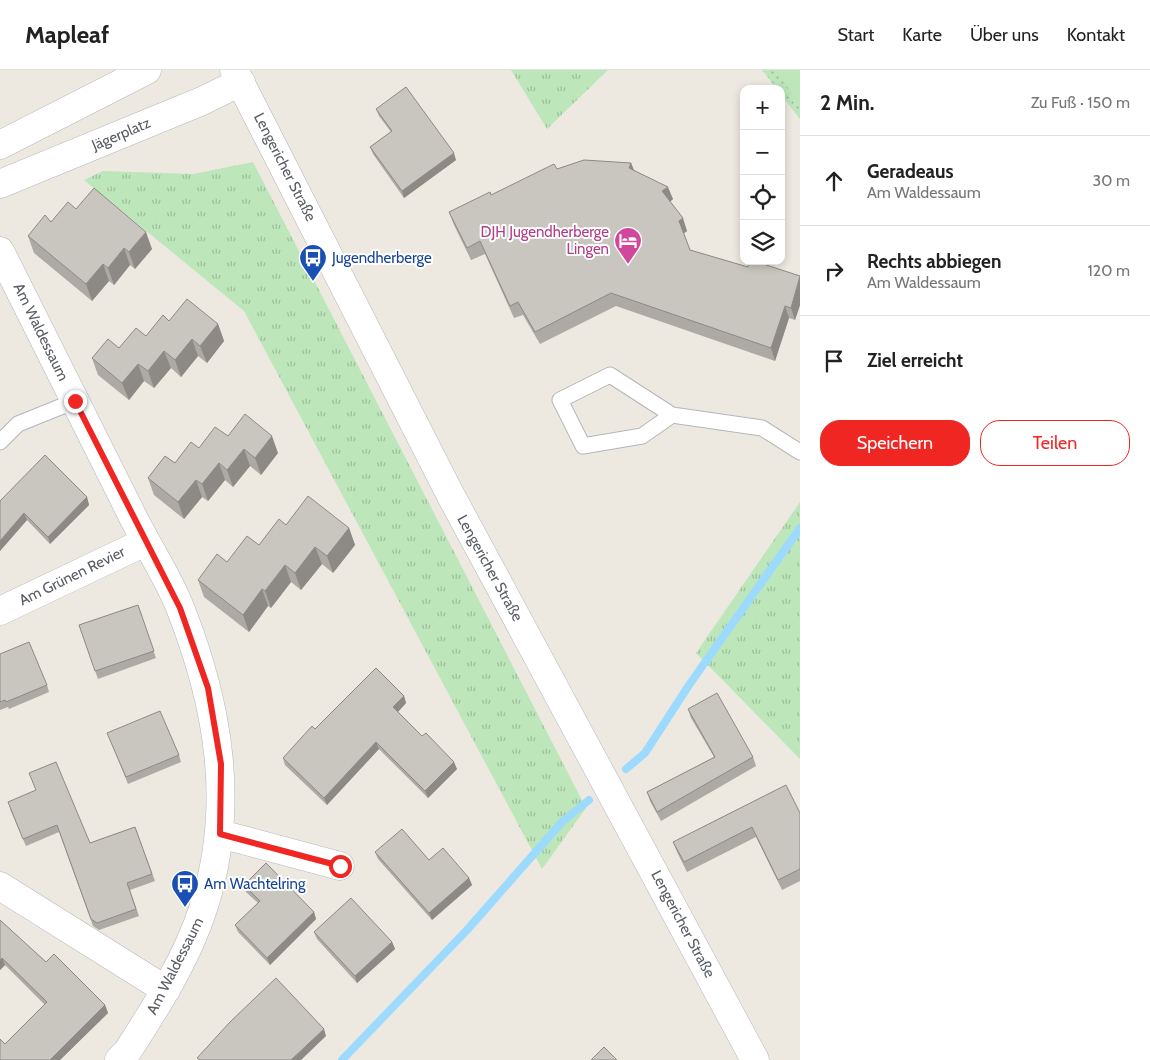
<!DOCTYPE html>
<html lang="de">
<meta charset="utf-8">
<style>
body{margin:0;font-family:Cabin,sans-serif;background:#f2f2f2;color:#222}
.controls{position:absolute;right:15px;top:15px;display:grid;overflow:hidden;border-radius:10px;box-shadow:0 2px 8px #0003}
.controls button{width:45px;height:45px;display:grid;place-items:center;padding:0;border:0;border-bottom:1px solid #e0e0e0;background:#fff;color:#222;font:25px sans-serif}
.stop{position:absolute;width:15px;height:15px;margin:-11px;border:4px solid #f02623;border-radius:50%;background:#fff}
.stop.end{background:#f02623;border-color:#fff;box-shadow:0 1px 5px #0008}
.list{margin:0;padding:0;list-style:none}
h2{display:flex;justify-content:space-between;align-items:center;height:65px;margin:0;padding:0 20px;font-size:21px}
h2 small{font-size:16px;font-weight:400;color:#767676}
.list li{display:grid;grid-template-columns:32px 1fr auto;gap:15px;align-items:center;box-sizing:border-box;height:90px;padding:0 20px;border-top:1px solid #e0e0e0}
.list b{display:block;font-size:19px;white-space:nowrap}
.list p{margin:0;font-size:16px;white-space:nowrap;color:#767676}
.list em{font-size:16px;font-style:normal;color:#767676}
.actions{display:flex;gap:10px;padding:15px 20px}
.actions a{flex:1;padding:11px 0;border:1px solid #f02623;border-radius:20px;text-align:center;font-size:18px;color:#f02623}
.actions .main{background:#f02623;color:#fff}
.icon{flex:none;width:28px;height:28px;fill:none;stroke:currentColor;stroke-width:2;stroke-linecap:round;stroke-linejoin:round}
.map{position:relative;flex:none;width:800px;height:990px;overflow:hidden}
header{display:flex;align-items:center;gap:30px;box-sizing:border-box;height:70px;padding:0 25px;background:#fff;border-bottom:1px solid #e0e0e0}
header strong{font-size:24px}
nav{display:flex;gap:28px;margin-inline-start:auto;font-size:18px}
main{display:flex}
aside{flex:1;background:#fff}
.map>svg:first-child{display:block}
.grass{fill:url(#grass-tufts)}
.park{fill:url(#park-dots)}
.garden{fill:#bde6ba}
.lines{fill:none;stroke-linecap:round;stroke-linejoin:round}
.stream{stroke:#9ddaff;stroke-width:8}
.service-casing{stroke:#b3b7bb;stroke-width:17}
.minor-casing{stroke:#b3b7bb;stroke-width:29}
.secondary-casing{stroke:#b4b8bd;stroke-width:29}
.service{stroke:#fff;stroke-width:15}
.minor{stroke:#fff;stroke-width:28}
.secondary{stroke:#fff;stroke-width:28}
.wall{fill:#ada9a4}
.shaded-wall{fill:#8d8a86}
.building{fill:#c9c5bf;stroke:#8d8a86}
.route{stroke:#f02623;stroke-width:6}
.labels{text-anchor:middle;stroke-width:4;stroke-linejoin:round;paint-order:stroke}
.street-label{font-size:15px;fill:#595d62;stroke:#fff}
.hotel-label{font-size:15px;fill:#b23c85;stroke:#fff;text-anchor:end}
.transit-label{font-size:15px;fill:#164399;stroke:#fff;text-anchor:start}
</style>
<header>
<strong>Mapleaf</strong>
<nav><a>Start</a><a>Karte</a><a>Über uns</a><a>Kontakt</a></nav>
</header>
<main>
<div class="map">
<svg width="800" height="990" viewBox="0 0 800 990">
<defs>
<pattern id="grass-tufts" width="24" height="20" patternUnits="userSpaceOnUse" patternTransform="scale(1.25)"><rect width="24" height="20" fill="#bde6ba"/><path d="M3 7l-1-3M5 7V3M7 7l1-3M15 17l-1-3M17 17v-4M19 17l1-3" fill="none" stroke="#9dbe9b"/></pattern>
<pattern id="park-dots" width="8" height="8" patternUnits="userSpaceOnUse" patternTransform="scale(1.25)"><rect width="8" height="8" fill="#bde6ba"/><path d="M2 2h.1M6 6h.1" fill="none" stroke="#9dbe9b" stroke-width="1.8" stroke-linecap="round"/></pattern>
</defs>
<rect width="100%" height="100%" fill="#ede9e0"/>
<path class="grass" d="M511,0H608L547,59Z
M253,92L586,738L542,799L244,241L84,110L103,101L193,104Z
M800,432V689L696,583Z"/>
<path class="park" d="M762,0H800V49L781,25V19H777Z"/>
<path class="garden" d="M774,0H800V34Z"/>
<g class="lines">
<path class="stream" d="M626,699L645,683L689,615L800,458
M342,990L467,860L562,752L589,730"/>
<defs>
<path id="service" d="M672,345L642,366L583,376L560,330L610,305L672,345L762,358L800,382
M0,372L18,354L75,331"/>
<path id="minor" d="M0,75L147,0
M0,114L202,31L241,12
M0,181C43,267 86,353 129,439C145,473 168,506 181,540C219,637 236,738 203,839C186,891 156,937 127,982L119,990
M0,541L145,472
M220,764L340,796
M0,816L166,920"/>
<path id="secondary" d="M234,0L450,424L755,990
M138,4L139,0"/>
</defs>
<use href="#service" class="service-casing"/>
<use href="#minor" class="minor-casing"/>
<use href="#secondary" class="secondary-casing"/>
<use href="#service" class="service"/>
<use href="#minor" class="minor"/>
<use href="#secondary" class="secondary"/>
</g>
<path class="wall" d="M376,39L456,90L404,128L373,84L370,77L391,62L379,46Z
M631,93L634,100L673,129L670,132L687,161L684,163L690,180L748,197L800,206V235L795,250L789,248L775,291L616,236L540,274L523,245L514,248L485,184L471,190L454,155L449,142L557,99Z
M76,139L152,179L135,199L130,195L114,215L109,211L92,231L34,183L28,166L51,152Z
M169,251L218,254L224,271L207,293L198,286L181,307L171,298L154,318L144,311L129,330L98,305L92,288L119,278L146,266Z
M228,366L278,383L261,405L250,396L233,417L225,410L208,431L202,427L184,449L154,425L148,408L175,393L199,378Z
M87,427L89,435L50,474L27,450L0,481V431Z
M286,455L349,458L355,475L333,503L322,494L301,520L291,512L271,538L268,536L249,562L204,527L198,510L227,492L259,475Z
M138,535L156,588L98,609L79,555Z
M0,584L47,615L49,622L9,639L8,637L0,640Z
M404,626L406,633L398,642L422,666L457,699L428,728L379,679L327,735L285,695L283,688L315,659Z
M688,639L753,687L756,696L661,751L650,731L647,722L714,687L691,648Z
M110,670L179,685L181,692L128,714Z
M36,720L90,773L135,757L155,811L130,820L139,846L99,860L93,856L59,762L26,776L10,739Z
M800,743V811L782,820L756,767L687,802L677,782L673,772Z
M375,782L429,790L469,808L472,815L432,850L378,789Z
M244,815L314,842L316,849L270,895L238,862L235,855L258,833L246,822Z
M0,850L46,892L105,935L108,943L60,990H0L5,974L45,935L5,895L0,900Z
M314,862L392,872L395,879L357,913L317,869Z"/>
<path class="shaded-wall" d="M454,83L456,90L404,128L402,121Z
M631,93L636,106L629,98Z
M668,117L673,129L667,134L662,121Z
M683,148L687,161L683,164L679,151Z
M146,162L152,179L135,199L129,182Z
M124,178L130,195L114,215L108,198Z
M103,194L109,211L92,231L86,214Z
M800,207V235L795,250L791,238Z
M785,236L789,248L775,291L771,278Z
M218,254L224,271L207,293L200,276Z
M192,269L198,286L181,307L175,290Z
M164,281L171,298L154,318L148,301Z
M138,294L144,311L129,330L122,313Z
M272,366L278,383L261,405L255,388Z
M244,379L250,396L233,417L227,400Z
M219,393L225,410L208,431L202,414Z
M196,410L202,427L184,449L178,432Z
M87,427L89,435L50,474L48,467Z
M24,443L27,450L0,481V471Z
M349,458L355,475L333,503L327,486Z
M315,477L322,494L301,520L295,503Z
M285,495L291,512L271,538L265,521Z
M262,519L268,536L249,562L243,545Z
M404,626L406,633L396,644L393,637Z
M376,672L379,679L327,735L324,728Z
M454,692L457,699L428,728L425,721Z
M469,808L472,815L432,850L429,843Z
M314,842L316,849L270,895L267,888Z
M392,872L395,879L357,913L355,906Z
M2,888L5,895L0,900V890Z
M105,935L108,943L60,990H50Z
M324,959L326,966L301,990H291Z"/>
<path class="building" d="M406,17L454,83L402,121L370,77L392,61L376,39Z
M584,90L631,93L629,98L668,117L662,121L683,148L679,151L690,180L748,197L749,191H754L800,206L791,238L785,236L771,278L611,223L535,262L518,232L510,236L480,171L467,178L449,142L490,122L491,125L554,94L557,99Z
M94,118L146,162L129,182L124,178L108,198L103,194L86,214L28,166L45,145L51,152L68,132L76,139Z
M187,229L218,254L200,276L192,269L175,290L164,281L148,301L138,294L122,313L92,288L108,269L119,278L136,258L146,266L163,245L169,251Z
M245,344L272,366L255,388L244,379L227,400L219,393L202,414L196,410L178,432L148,408L165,386L175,393L191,372L199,378L215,357L228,366Z
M45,385L87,427L48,467L24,443L0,471V431Z
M308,426L349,458L327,486L315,477L295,503L285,495L265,521L262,519L243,545L198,510L217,484L227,492L247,466L259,475L279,449L286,455Z
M138,535L154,581L95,601L79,555Z
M29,572L47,615L6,632L5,630L0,632V584Z
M376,598L404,626L393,637L422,666L426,663L454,692L425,721L376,672L324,728L283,688L312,656L315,659Z
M717,623L753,687L657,742L647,722L715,687L688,639Z
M160,641L179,685L126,707L107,663Z
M56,692L90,773L135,757L152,804L127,813L136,839L97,853L91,849L57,755L23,769L8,732L36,720L29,703Z
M786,715L800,743V799L778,810L752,757L684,792L673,772Z
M402,759L429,790L443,778L469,808L429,843L375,782Z
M266,793L314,842L267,888L235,855L260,831L244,815Z
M351,828L392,872L355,906L314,862Z
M0,850L46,892L54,884L105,935L50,990H0V969L5,974L47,932L2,888L0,890Z
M276,908L324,959L291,990H200L197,988L230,952Z
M604,977L617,990H591Z"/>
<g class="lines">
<path class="route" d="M75,331L180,538L208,618L221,694L220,764L340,796"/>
</g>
<defs>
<symbol id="hotel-pin" viewBox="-11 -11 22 30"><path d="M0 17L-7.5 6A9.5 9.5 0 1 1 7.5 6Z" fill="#d1479c" stroke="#fff"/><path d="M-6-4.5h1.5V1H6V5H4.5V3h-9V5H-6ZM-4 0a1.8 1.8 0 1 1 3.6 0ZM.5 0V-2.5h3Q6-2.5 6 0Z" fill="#fff"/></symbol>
<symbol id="bus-pin" viewBox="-11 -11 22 30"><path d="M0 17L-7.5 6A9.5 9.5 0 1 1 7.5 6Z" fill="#1a4fb4" stroke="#fff"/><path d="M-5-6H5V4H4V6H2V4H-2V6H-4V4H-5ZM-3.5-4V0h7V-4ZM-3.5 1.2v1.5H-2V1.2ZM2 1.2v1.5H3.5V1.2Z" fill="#fff"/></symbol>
</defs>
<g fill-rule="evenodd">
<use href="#hotel-pin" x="612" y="155" width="32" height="43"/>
<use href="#bus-pin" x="297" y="172" width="32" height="43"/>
<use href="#bus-pin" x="169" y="798" width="32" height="43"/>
</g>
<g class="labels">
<g class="street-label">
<text transform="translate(121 64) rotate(-23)" y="5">Jägerplatz</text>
<text transform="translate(285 97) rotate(63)" y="5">Lengericher Straße</text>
<text transform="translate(41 262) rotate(64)" y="5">Am Waldessaum</text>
<text transform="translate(490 498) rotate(61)" y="5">Lengericher Straße</text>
<text transform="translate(72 506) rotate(-26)" y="5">Am Grünen Revier</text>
<text transform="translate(683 854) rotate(62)" y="5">Lengericher Straße</text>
<text transform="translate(175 896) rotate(-63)" y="5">Am Waldessaum</text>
</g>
<g class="hotel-label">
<text x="609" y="167">DJH Jugendherberge<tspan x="609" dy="17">Lingen</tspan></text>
</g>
<g class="transit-label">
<text x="332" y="193">Jugendherberge</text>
<text x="204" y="819">Am Wachtelring</text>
</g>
</g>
</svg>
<div class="controls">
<button>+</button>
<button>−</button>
<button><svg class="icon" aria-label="locate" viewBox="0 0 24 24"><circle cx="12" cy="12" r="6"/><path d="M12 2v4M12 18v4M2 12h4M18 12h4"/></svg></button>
<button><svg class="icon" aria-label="layers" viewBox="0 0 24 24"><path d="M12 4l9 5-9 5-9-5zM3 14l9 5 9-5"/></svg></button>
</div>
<div class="stop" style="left:340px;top:796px"></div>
<div class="stop end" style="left:75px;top:331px"></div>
</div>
<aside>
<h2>2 Min.<small>Zu Fuß · 150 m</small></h2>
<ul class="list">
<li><svg class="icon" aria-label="ahead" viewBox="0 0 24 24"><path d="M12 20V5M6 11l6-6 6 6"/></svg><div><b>Geradeaus</b><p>Am Waldessaum</p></div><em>30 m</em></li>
<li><svg class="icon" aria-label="right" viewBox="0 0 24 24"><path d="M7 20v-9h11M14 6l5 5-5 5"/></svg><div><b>Rechts abbiegen</b><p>Am Waldessaum</p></div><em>120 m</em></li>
<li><svg class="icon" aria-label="arrive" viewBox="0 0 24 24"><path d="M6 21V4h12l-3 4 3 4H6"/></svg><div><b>Ziel erreicht</b></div></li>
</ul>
<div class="actions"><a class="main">Speichern</a><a>Teilen</a></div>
</aside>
</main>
